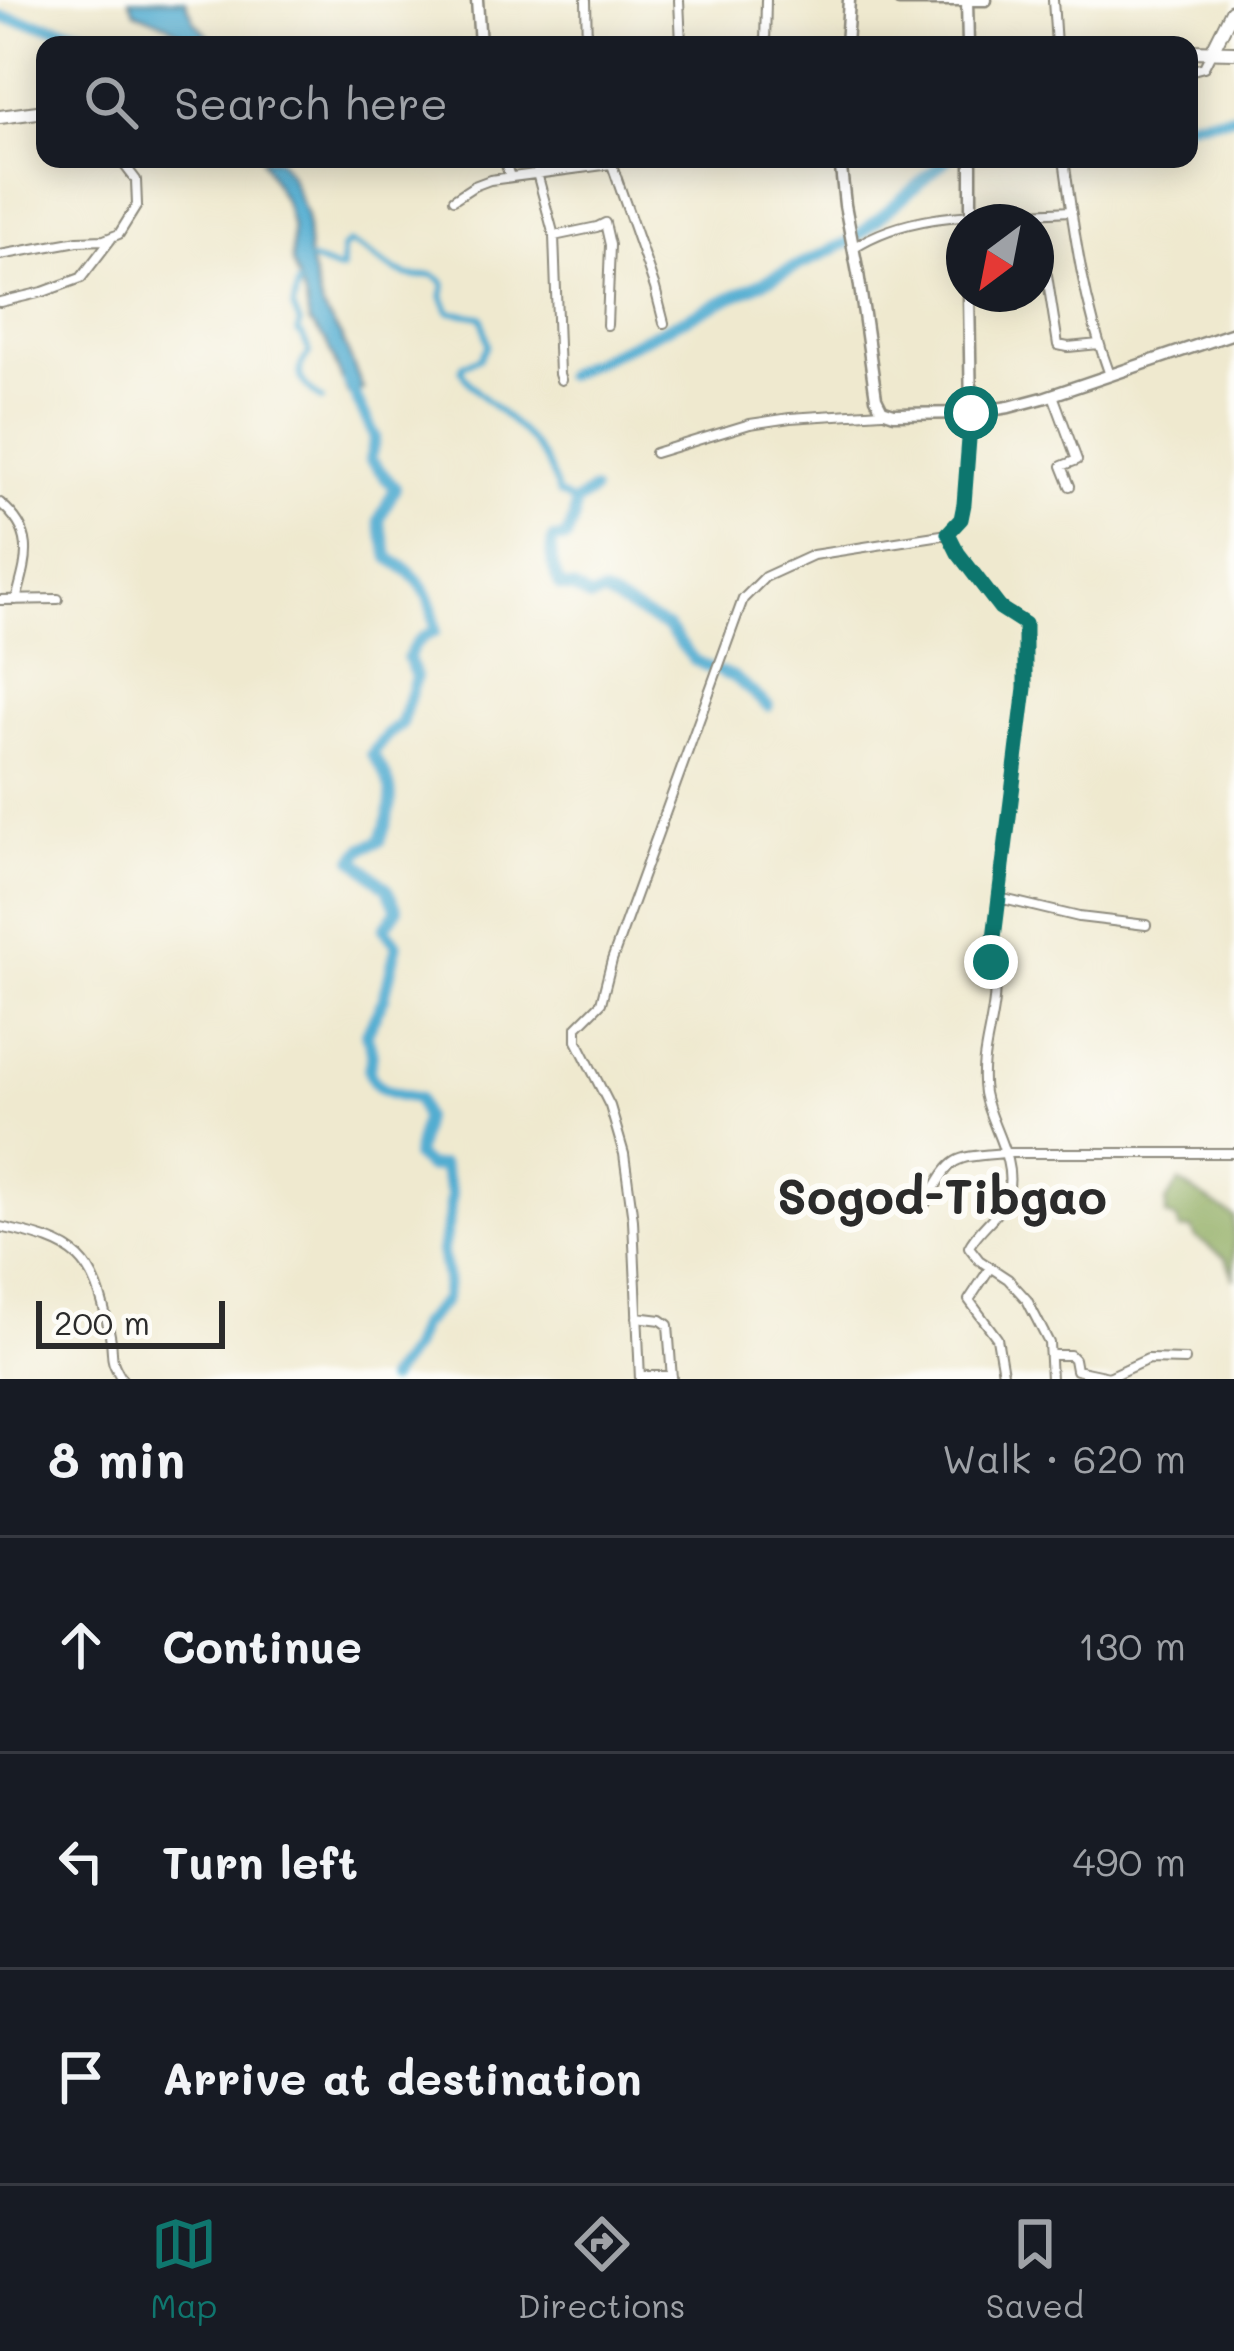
<!DOCTYPE html>
<meta charset="utf-8">
<style>
body{margin:0;font-family:Mali,sans-serif;background:#242831;color:#f1f3f6}
.compass{position:absolute;left:946px;top:204px;width:108px;height:108px;border-radius:50%;background:#171b24;box-shadow:0 6px 30px #0003;rotate:212deg}
.scale{position:absolute;left:36px;bottom:30px;width:189px;box-sizing:border-box;padding-left:12px;border:6px solid #2b2b2b;border-top:0;font-size:33px;line-height:42px;white-space:nowrap;color:#2b2b2b;-webkit-text-stroke:9px #fdfcf7;paint-order:stroke}
.stop{position:absolute;width:36px;height:36px;margin:-27px;border:9px solid #0f766e;border-radius:50%;background:#fff}
.stop.end{background:#0f766e;border-color:#fff;box-shadow:0 3px 12px #0008}
.list{margin:0;padding:0;list-style:none}
h2{display:flex;justify-content:space-between;align-items:center;height:156px;margin:0;padding:0 48px;font-size:51px}
h2 small{font-size:39px;font-weight:400;color:#9ea1a6}
.list li{display:grid;grid-template-columns:78px 1fr auto;gap:36px;align-items:center;box-sizing:border-box;height:216px;padding:0 48px;border-top:3px solid #363941}
.list b{display:block;font-size:45px;white-space:nowrap}
.list em{font-size:39px;font-style:normal;color:#9ea1a6}
.icon{flex:none;width:66px;height:66px;fill:none;stroke:currentColor;stroke-width:2;stroke-linecap:round;stroke-linejoin:round}
.map{position:relative;flex:none;width:1234px;height:1379px;overflow:hidden}
.search{position:absolute;background:#171b24;box-shadow:0 6px 30px #0003;left:36px;right:36px;top:36px;height:132px;display:flex;align-items:center;gap:30px;box-sizing:border-box;padding:0 42px;border-radius:24px;color:#9ea1a6;font-size:45px}
.sheet{height:804px;background:#171b24}
nav{display:flex;justify-content:space-around;align-items:center;box-sizing:border-box;height:168px;border-top:3px solid #363941;background:#171b24;font-size:33px;color:#9ea1a6}
nav a{display:grid;justify-items:center;gap:6px}
nav .on{color:#0f766e}
.map>svg:first-child{display:block}
.forest{fill:#8ba95c;stroke:#5b6a44;stroke-width:3}
.water{fill:#53add1;stroke:#3f6c7e;stroke-width:3}
.lines{fill:none;stroke-linecap:round;stroke-linejoin:round}
.canal{stroke:#53add1;stroke-width:6}
.river{stroke:#53add1;stroke-width:12}
.street-casing{stroke:#8d8a7d;stroke-width:12}
.secondary-casing{stroke:#8d8a7d;stroke-width:15}
.primary-casing{stroke:#8d8a7d;stroke-width:16}
.street{stroke:#fff;stroke-width:8}
.secondary{stroke:#fff;stroke-width:10}
.primary{stroke:#fff;stroke-width:12}
.route{stroke:#0f766e;stroke-width:15}
.labels{text-anchor:middle;stroke-width:12;stroke-linejoin:round;paint-order:stroke}
.quarter-label{font-size:48px;font-weight:bold;fill:#2b2b2b;stroke:#fdfcf7}
</style>
<div class="map">
<svg width="1234" height="1379" viewBox="0 0 1234 1379">
<rect width="100%" height="100%" fill="#fdfcf7"/>
<filter id="ink" filterUnits="userSpaceOnUse"><feTurbulence type="fractalNoise" baseFrequency=".00833" numOctaves="2"/><feDisplacementMap in="SourceGraphic" scale="24" xChannelSelector="R" yChannelSelector="G"/><feConvolveMatrix kernelMatrix="1 2 1 2 8 2 1 2 1" color-interpolation-filters="sRGB"/></filter>
<filter id="wash" filterUnits="userSpaceOnUse"><feTurbulence type="fractalNoise" baseFrequency=".004" numOctaves="4" result="noise"/><feDisplacementMap in="SourceGraphic" scale="48" xChannelSelector="R" yChannelSelector="G"/><feGaussianBlur stdDeviation="2.7" result="paint"/><feColorMatrix in="noise" values="0 0 0 0 0 0 0 0 0 0 0 0 0 0 0 0 0 1.4 0 .05"/><feComposite in="paint" operator="in"/></filter>
<g filter="url(#wash)">
<rect width="100%" height="100%" fill="#efe9cf"/>
<path class="forest" d="M1179,1182L1234,1217V1279L1226,1258L1196,1238L1192,1229L1180,1230L1177,1220L1166,1215V1202Z"/>
<path class="water" d="M129,0H185L195,22L218,45H200L168,25L135,12Z
M261,159H278L290,175L306,215L309,258L322,308L341,336L363,389L348,394L326,341L309,322L306,301L292,263V228L286,204Z"/>
<g class="lines">
<path class="canal" d="M312,260L338,270L342,269V248L349,243C370,250 388,271 410,276C429,280 427,266 445,284L442,296L449,312L482,317L488,345L480,358L463,365L461,370C469,386 481,395 494,407C524,432 550,455 558,494L575,503
M298,284L293,308L300,324L298,333L302,335L310,353C290,373 303,385 322,400"/>
<path class="river" d="M0,17L96,35
M1189,122L1234,116
M566,375L846,243L857,237L947,159
M348,381L375,437L370,459L395,488L379,520L389,558C420,575 433,595 435,631C419,638 415,643 408,658L416,677L401,724L386,736L372,754C398,790 394,802 380,841L363,848L354,859L387,888L397,910L384,929L397,944L384,998L366,1034C369,1041 372,1048 372,1054C372,1064 366,1066 371,1076C378,1092 402,1096 418,1098L424,1118L416,1157L428,1167L442,1166L451,1194L449,1219L442,1251L447,1280L445,1300L420,1326L412,1348L389,1379
M592,491L575,503L574,518L566,538L553,539C549,557 553,569 560,586L575,589L590,598L603,594L668,628L694,660L712,669
M720,672L734,677L768,706"/>
</g>
</g>
<g filter="url(#ink)">
<g class="lines">
<defs>
<path id="street" d="M586,0L587,45
M679,0L681,44
M1053,0L1056,45
M765,45L766,0
M1189,71L1204,67L1212,51
M504,159L510,177
M610,159L655,288L664,323
M1064,159C1074,233 1084,305 1110,375
M841,165L866,159
M537,173L554,236L559,374L561,380
M454,199L474,186L490,180L611,164
M554,236L597,227L605,223L610,245L607,325
M853,248C916,207 999,216 1070,211
M0,255L78,241L104,240L119,234L137,205L136,180L120,159
M1047,275L1058,345L1068,347L1099,344
M0,302L43,292L81,278L111,239
M1053,395L1077,460L1062,466L1070,486
M655,453L750,424L790,418L882,412
M0,503C37,533 27,559 16,600
M948,534L958,553L1000,607L1025,624V688L991,962C1004,1007 977,1047 984,1093C990,1126 1016,1158 1008,1193C1003,1214 978,1228 969,1247L979,1260L1008,1279L1027,1300L1049,1343L1051,1379
M0,600L58,599
M999,898L1079,917L1146,925
M925,1204C954,1155 948,1158 1005,1153H1234
M0,1227C79,1244 94,1255 110,1335C115,1359 107,1355 122,1379
M990,1268L969,1300L997,1338L1004,1379
M637,1317L661,1320L668,1325L672,1379
M1050,1355H1070L1074,1359L1076,1370L1109,1377L1148,1359L1185,1360
M640,1376H672
M640,1379L633,1220L624,1154L610,1106L577,1041V1027L601,1003L612,960L743,599L765,577L813,555L948,534L961,519L964,504L971,413"/>
<path id="secondary" d="M477,0L480,45
M899,0H986
M967,0L968,45
M846,45L849,0
M840,159L845,205L858,273L876,398L882,410L894,414L971,413L1009,407L1043,398L1234,333
M971,222V159
M969,294L971,413"/>
<path id="primary" d="M590,45H730
M1189,51L1234,52
M1212,51L1232,11L1234,12
M0,117L45,111"/>
</defs>
<use href="#street" class="street-casing"/>
<use href="#secondary" class="secondary-casing"/>
<use href="#primary" class="primary-casing"/>
<use href="#street" class="street"/>
<use href="#secondary" class="secondary"/>
<use href="#primary" class="primary"/>
</g>
</g>
<g class="lines" filter="url(#ink)">
<path class="route" d="M971,413L964,504L961,519L948,533L958,553L1000,608L1025,624V688L991,962"/>
</g>
<g class="labels">
<g class="quarter-label">
<text x="942" y="1214">Sogod-Tibgao</text>
</g>
</g>
</svg>
<svg class="compass" viewBox="-18 -18 36 36"><path d="M0-13l5 13h-10z" fill="#e53935"/><path d="M0 13l5-13h-10z" fill="#9ea1a6"/></svg>
<div class="scale">200 m</div>
<div class="stop" style="left:971px;top:413px"></div>
<div class="stop end" style="left:991px;top:962px"></div>
<div class="search"><svg class="icon" aria-label="search" viewBox="0 0 24 24"><circle cx="10" cy="10" r="6"/><path d="M15 15l6 6"/></svg>Search here</div>
</div>
<section class="sheet">
<h2>8 min<small>Walk · 620 m</small></h2>
<ul class="list">
<li><svg class="icon" aria-label="ahead" viewBox="0 0 24 24"><path d="M12 20V5M6 11l6-6 6 6"/></svg><div><b>Continue</b></div><em>130 m</em></li>
<li><svg class="icon" aria-label="left" viewBox="0 0 24 24"><path d="M17 20v-9H6M10 6l-5 5 5 5"/></svg><div><b>Turn left</b></div><em>490 m</em></li>
<li><svg class="icon" aria-label="arrive" viewBox="0 0 24 24"><path d="M6 21V4h12l-3 4 3 4H6"/></svg><div><b>Arrive at destination</b></div></li>
</ul>
</section>
<nav>
<a class="on"><svg class="icon" aria-label="map" viewBox="0 0 24 24"><path d="M3 6l6-2 6 2 6-2v14l-6 2-6-2-6 2zM9 4v14M15 6v14"/></svg>Map</a>
<a><svg class="icon" aria-label="directions" viewBox="0 0 24 24"><path d="M12 3l9 9-9 9-9-9zM9 14v-3h6M13 9l2 2-2 2"/></svg>Directions</a>
<a><svg class="icon" aria-label="saved" viewBox="0 0 24 24"><path d="M7 4h10v16l-5-4-5 4z"/></svg>Saved</a>
</nav>
